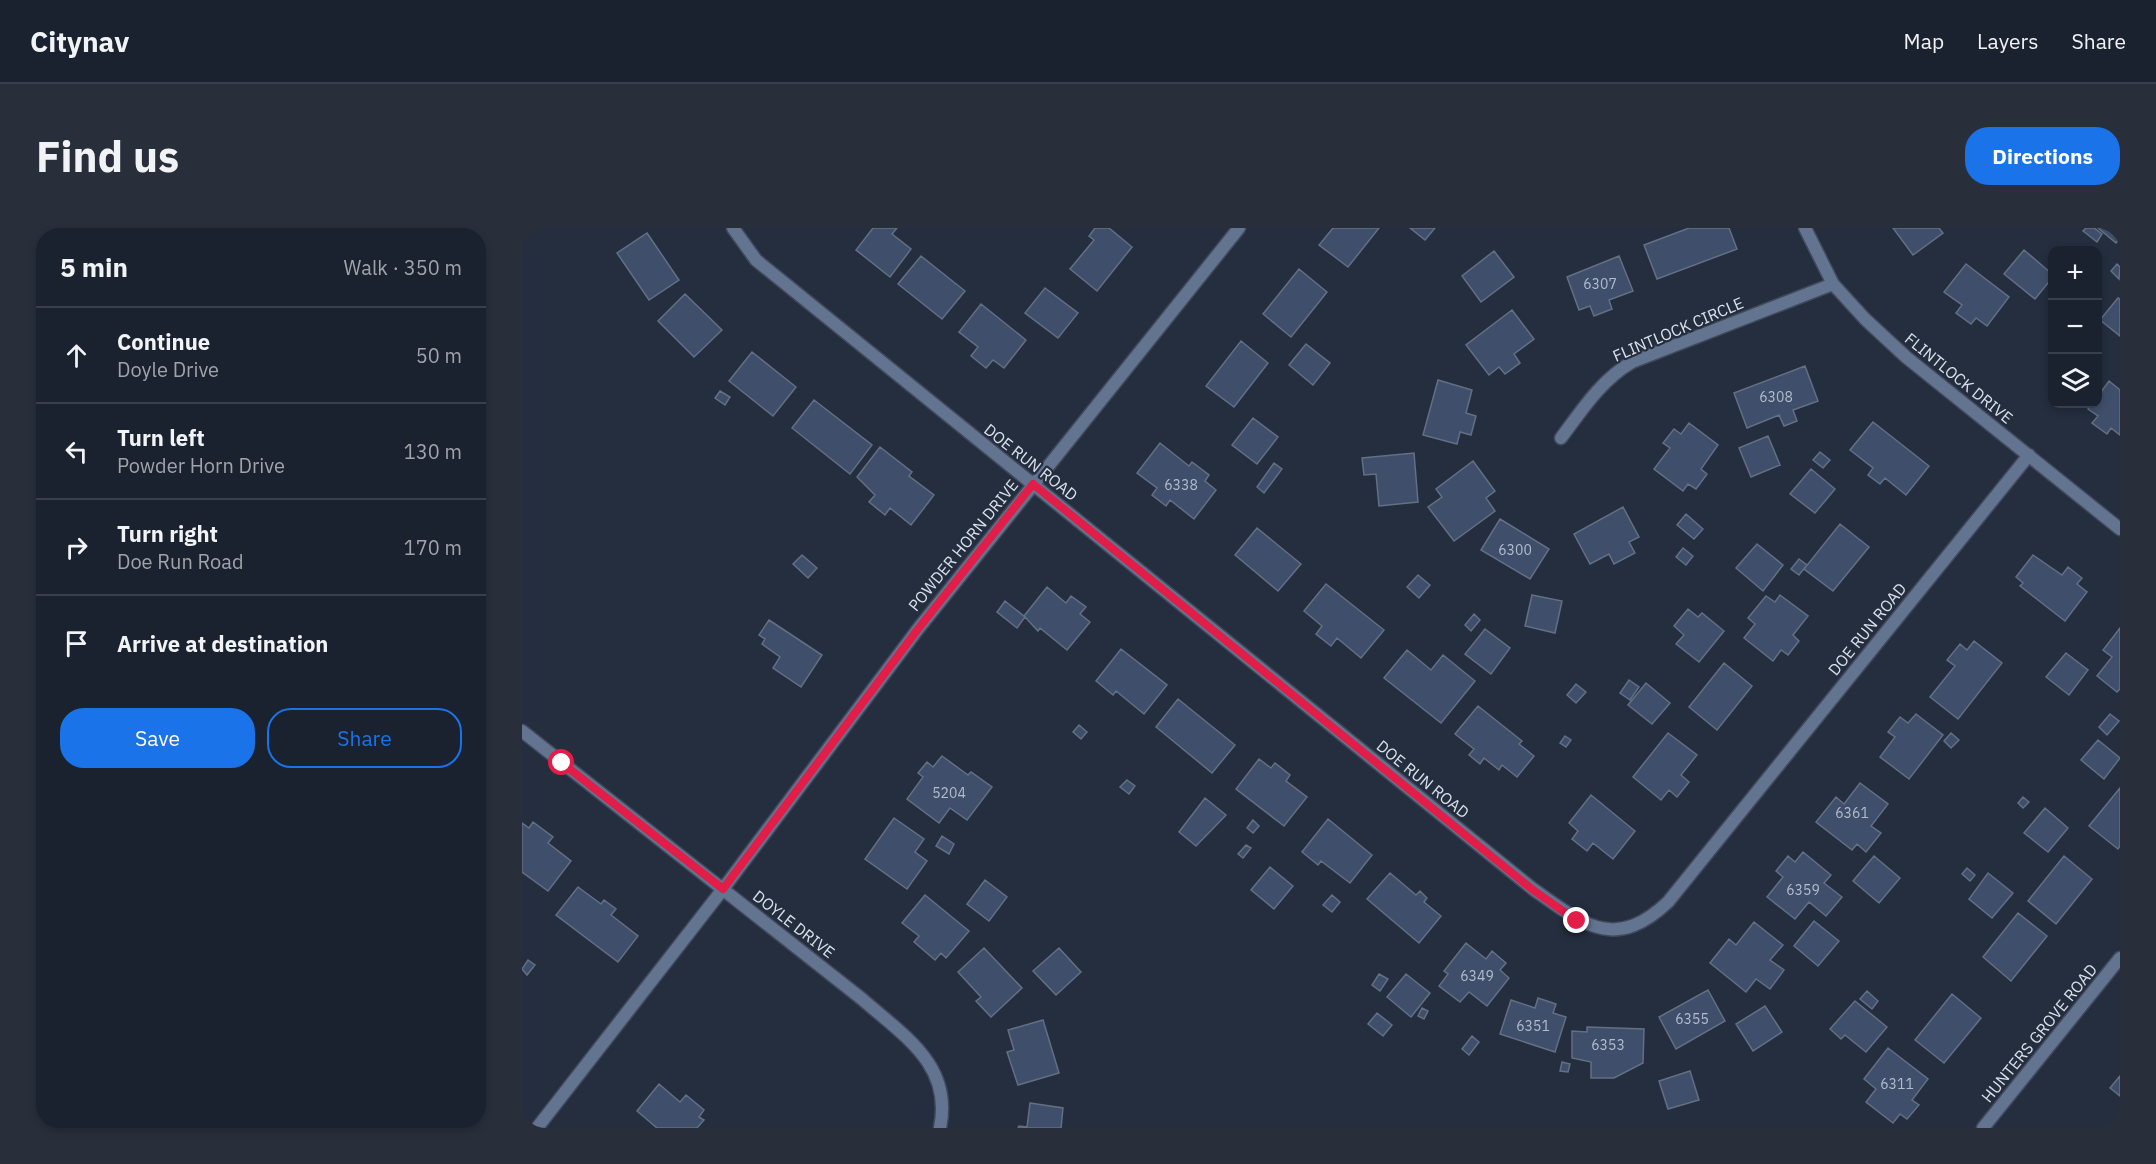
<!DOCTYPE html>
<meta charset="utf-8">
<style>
body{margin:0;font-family:"IBM Plex Sans",sans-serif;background:#282f3b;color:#f1f3f6}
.controls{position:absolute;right:18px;top:18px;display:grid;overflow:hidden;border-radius:12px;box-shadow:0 3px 9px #0003}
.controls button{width:54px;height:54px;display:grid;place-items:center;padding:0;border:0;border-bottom:2px solid #393f4b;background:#1b222f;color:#f1f3f6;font:30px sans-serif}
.stop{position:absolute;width:18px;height:18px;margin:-14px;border:4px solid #e11d48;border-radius:50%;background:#fff}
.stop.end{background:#e11d48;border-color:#fff;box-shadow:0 2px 6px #0008}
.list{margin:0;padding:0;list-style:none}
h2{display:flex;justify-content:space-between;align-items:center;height:78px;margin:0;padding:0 24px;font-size:26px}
h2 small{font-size:20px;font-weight:400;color:#a0a4aa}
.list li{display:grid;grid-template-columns:39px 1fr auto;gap:18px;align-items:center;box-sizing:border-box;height:96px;padding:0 24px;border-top:2px solid #393f4b}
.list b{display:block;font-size:22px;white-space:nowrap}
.list p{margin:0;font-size:20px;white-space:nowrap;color:#a0a4aa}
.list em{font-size:20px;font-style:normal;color:#a0a4aa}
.actions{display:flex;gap:12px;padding:18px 24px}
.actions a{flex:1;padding:14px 0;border:2px solid #1a73e8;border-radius:24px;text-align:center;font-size:21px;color:#1a73e8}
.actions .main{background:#1a73e8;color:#fff}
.icon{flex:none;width:33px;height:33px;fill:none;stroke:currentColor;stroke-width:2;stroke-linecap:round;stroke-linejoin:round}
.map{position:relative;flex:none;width:1598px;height:900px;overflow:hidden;border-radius:24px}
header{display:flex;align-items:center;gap:36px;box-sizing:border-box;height:84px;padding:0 30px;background:#1b222f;border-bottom:2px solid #393f4b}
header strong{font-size:28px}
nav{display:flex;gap:33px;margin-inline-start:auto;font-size:21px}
.intro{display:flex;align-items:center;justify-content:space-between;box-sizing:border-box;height:144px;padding:0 36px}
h1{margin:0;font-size:42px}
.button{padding:15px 27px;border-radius:24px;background:#1a73e8;color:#fff;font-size:21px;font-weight:700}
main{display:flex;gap:36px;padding:0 36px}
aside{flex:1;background:#1b222f;border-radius:24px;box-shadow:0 3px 9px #0003}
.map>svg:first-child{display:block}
.building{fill:#3f4f6b;stroke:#636f82;stroke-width:1.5}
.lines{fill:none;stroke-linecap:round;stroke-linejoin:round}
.service-casing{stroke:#414a5b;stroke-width:15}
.minor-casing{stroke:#414a5b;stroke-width:15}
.service{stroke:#637491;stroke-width:12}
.minor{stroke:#637491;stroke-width:12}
.route{stroke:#e11d48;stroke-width:8}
.labels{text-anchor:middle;stroke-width:4.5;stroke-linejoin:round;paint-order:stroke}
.number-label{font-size:14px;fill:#b3bccc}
.street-label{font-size:16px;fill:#dae0ec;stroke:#242e3f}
</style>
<header>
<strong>Citynav</strong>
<nav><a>Map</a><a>Layers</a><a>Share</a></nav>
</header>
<div class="intro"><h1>Find us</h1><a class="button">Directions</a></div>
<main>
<aside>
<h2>5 min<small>Walk · 350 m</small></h2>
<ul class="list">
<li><svg class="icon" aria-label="ahead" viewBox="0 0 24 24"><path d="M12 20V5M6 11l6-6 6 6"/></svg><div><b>Continue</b><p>Doyle Drive</p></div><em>50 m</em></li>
<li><svg class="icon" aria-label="left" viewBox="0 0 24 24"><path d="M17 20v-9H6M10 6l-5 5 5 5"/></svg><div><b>Turn left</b><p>Powder Horn Drive</p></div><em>130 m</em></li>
<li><svg class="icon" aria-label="right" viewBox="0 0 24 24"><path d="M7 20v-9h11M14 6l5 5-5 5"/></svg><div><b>Turn right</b><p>Doe Run Road</p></div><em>170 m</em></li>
<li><svg class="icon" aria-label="arrive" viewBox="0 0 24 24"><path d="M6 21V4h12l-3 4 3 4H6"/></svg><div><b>Arrive at destination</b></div></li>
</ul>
<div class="actions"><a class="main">Save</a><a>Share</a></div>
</aside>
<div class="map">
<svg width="1598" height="900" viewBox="0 0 1598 900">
<rect width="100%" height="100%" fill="#242e3f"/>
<path class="building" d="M351,0H375L370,6L389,21L368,49L334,22Z
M573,0H587L610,19L575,63L548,41L572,12L567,8Z
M811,0H857L826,39L797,17Z
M888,0H913L903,12Z
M1167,0H1207L1215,21L1135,51L1122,17Z
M1371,0H1417L1421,5L1391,27Z
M1564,0H1572L1580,6L1575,14L1561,3Z
M1576,0H1598V10L1594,15Z
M125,5L157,52L127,72L95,25Z
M1502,22L1530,46V50L1513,71L1482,46Z
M972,23L992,49L959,74L940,48Z
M399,28L443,63L420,91L376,56Z
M1097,28L1111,63L1087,72L1090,81L1072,88L1068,78L1057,82L1045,49Z
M1444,36L1487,69L1465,98L1454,90L1449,96L1434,85L1440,77L1422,64Z
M1595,36L1598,39L1597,51L1589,43Z
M777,41L805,64L769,109L741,86Z
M523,60L556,85L536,110L503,85Z
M163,66L200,102L172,129L136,93Z
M1596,70L1598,71V108L1578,92Z
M459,76L504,112L482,140L471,132L464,140L449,128L456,119L437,104Z
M990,82L1012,111L992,126L998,135L983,146L977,139L967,147L944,117Z
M719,113L746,135L712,179L684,158Z
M784,116L808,135L791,157L767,137Z
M230,124L274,159L251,188L207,153Z
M1283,138L1296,173L1271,182L1275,193L1262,198L1257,187L1225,200L1212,165Z
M916,152L950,162L944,185L954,188L949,207L938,204L935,216L901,207Z
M1587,153L1598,162V207L1589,200L1585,206L1570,195L1576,188L1566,181L1570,176H1576V168Z
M198,163L208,169L203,177L193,170Z
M292,172L350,217L328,246L270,200Z
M731,190L756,209L735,236L710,217Z
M1351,194L1407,238L1384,267L1363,250L1358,256L1346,247L1351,240L1328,222Z
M1167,195L1196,217L1179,241L1185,246L1174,261L1166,256L1161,263L1132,241L1148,220L1141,215L1152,201L1159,206Z
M1246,208L1258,237L1229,249L1217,220Z
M638,215L667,238L670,234L687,247L683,253L694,262L672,291L648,272L644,278L630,267L635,260L615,245Z
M358,219L390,244L387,248L412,267L389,297L368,280L363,287L347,274L353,267L335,249Z
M1298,224L1308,232L1301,240L1291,232Z
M892,225L896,274L857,278L854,246L842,247L840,230Z
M951,233L973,263L964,270L973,283L932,313L906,279L920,269L914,261Z
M752,235L760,241L742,265L735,259Z
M1289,241L1313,261L1293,285L1268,266Z
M1101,279L1117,309L1107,314L1113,325L1092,336L1087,326L1068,336L1052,306Z
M1164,286L1181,301L1172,311L1155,297Z
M978,291L1027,321L1008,351L959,322Z
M1318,296L1347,319L1311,363L1282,341Z
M735,300L779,336L756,363L713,327Z
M1235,316L1261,337L1241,363L1214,340Z
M1161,320L1171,328L1164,337L1154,329Z
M280,327L295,340L286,350L271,336Z
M1511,327L1540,347L1546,339L1560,350L1555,356L1565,364L1543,393L1498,358L1501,355L1494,349Z
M1277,331L1285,337L1277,347L1269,341Z
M896,347L908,357L897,370L885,359Z
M804,356L862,402L839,430L815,410L809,418L794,406L800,398L782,383Z
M525,359L544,375L549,368L564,379L558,386L568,394L545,422L518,400L516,403L502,388Z
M1010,367L1040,373L1033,405L1003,398Z
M1258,367L1286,388L1271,407L1277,413L1266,427L1259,422L1251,433L1222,410L1233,396L1226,390L1244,368L1253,374Z
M483,373L503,389L495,400L475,384Z
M1166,381L1176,389L1180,385L1202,403L1177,434L1154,416L1162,407L1152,398Z
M952,386L958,392L949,403L943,397Z
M247,392L300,427L279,459L251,440L258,429L240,416L243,411L237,407Z
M1598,400V461L1595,464L1575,448L1590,429L1581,422Z
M963,401L988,420L969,446L943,426Z
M1452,413L1480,435L1436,491L1408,469L1433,438L1425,432L1438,416L1445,422Z
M599,421L645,457L622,486L594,463L591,467L574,453Z
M885,422L909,442L921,427L953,453L919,495L862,450Z
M1544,425L1566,442L1547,467L1524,449Z
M1202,435L1230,458L1195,502L1167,479Z
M1107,452L1117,459L1108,472L1098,465Z
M1124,455L1148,475L1130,496L1106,477Z
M1054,456L1064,464L1054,475L1045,467Z
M656,471L713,517L690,545L634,499Z
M956,478L1000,513L997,516L1012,528L995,549L980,537L977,542L962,530L958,536L947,527L952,521L933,506Z
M1394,486L1421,507L1387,551L1358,529L1373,509L1366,504L1378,489L1386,495Z
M1588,486L1597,493L1585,507L1577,499Z
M557,497L565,504L559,511L551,504Z
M1146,505L1175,527L1159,547L1167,554L1155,569L1147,562L1139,572L1111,549Z
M1429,505L1437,512L1429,520L1422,513Z
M1043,508L1049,512L1044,519L1038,515Z
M1576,512L1598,530L1582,551L1559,532Z
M420,528L446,547L449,544L470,559L445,592L428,580L417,595L385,571L401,549L396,545L405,534L411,539Z
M737,531L749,540L753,535L768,547L764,553L785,569L762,598L714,561Z
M605,552L613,558L607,566L598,559Z
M1338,555L1366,576L1349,598L1359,605L1344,624L1335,616L1330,622L1294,594L1314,569L1322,576Z
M1598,560V618L1596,621L1567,598Z
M1069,567L1113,603L1091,631L1071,615L1065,623L1050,611L1056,603L1047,595Z
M1501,569L1507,574L1501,580L1496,575Z
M683,570L704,587L674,618L657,604Z
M1523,580L1546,600L1526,624L1502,605Z
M372,590L402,611L393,624L405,633L385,661L343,631Z
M806,591L850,627L828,655L799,633L796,637L780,624Z
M731,592L737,598L731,605L725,600Z
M11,594L31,609L26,615L49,633L26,663L0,644V595L7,600Z
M420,608L432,616L427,626L414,618Z
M724,617L729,620L721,630L716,626Z
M1281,624L1309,647L1302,655L1320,669L1304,688L1287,674L1273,691L1245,669L1261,649L1254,643L1266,628L1273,634Z
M1352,628L1378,650L1357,675L1331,653Z
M1542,628L1570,651L1534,696L1506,673Z
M748,639L771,658L752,681L729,662Z
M1445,640L1453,647L1448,653L1440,646Z
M868,645L894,667L898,663L905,670L902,674L919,688L897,715L845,671Z
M1466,645L1491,665L1470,690L1447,671Z
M463,652L485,669L467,693L445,676Z
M56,659L79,676L82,672L94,681L89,687L116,708L96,734L34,687Z
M403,667L447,703L424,730L419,725L413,732L392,714L397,708L380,695Z
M810,667L818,674L810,684L801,677Z
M1496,685L1525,708L1489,753L1461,729Z
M1292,693L1317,713L1296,738L1272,718Z
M1232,694L1261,717L1248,732L1262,742L1248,761L1234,751L1224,764L1188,735L1207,711L1214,717Z
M944,715L964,731L970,723L984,735L978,742L987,750L965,778L947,764L938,774L917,758L926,746L922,743Z
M462,720L500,760L469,789L454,773L459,769L436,744Z
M537,720L559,744L534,767L511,743Z
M6,732L13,737L5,747L0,741Z
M857,746L866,751L858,763L850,757Z
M884,746L908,765L889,789L865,769Z
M1186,762L1203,793L1154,821L1137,789Z
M1345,763L1356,773L1350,781L1338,771Z
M1430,766L1459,790L1422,835L1393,812Z
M1016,770L1034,776L1031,785L1044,789L1033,824L978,806L989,772L1013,780Z
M1333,773L1365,799L1344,824L1323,807L1319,811L1308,801Z
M1243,778L1260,804L1231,823L1214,796Z
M900,780L906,783L902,791L896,788Z
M855,785L870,797L861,808L846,796Z
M521,792L537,845L496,857L485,824L492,822L486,802Z
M1065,799L1122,801L1121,835L1092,850H1069V834L1050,830V803L1065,804Z
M950,808L957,814L947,827L940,821Z
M1366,820L1406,851L1390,872L1397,877L1385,891L1378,886L1371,895L1344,874L1354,861L1342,851Z
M1040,834L1048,836L1046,844L1038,843Z
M1168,843L1177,872L1146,881L1137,853Z
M1598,848V868L1588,860Z
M137,856L158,874L164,867L182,882L177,889L182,892L175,900H135L115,883Z
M508,875L541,880L539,900H496L497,898L505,899Z"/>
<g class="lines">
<defs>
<path id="service" d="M15,900L201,661"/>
<path id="minor" d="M211,0L234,32L1011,661C1062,697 1093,724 1146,674L1507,227
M1283,0L1311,56L1343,91L1384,129L1598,301
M1039,210C1060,182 1079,152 1110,134L1311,56
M0,503L340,771C382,808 431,837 418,900
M201,661L396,401L717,0
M1461,900L1598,730"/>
</defs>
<use href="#service" class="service-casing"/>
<use href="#minor" class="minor-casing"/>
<use href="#service" class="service"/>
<use href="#minor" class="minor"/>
</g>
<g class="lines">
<path class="route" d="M40,535L201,661L396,401L511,256L1011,662L1055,693"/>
</g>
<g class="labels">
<g class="number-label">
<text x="1078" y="61">6307</text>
<text x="1254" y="174">6308</text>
<text x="659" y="262">6338</text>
<text x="993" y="327">6300</text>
<text x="427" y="570">5204</text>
<text x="1330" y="590">6361</text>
<text x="1281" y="667">6359</text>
<text x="955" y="753">6349</text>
<text x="1170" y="796">6355</text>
<text x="1011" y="803">6351</text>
<text x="1086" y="822">6353</text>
<text x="1375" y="861">6311</text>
</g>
<g class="street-label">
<text transform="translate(1156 101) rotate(-23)" y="6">FLINTLOCK CIRCLE</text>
<text transform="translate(1437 150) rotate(39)" y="6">FLINTLOCK DRIVE</text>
<text transform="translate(509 234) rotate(38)" y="6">DOE RUN ROAD</text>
<text transform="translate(441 317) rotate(-51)" y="6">POWDER HORN DRIVE</text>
<text transform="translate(1345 401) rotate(-51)" y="6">DOE RUN ROAD</text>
<text transform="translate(901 551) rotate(39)" y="6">DOE RUN ROAD</text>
<text transform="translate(272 696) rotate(38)" y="6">DOYLE DRIVE</text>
<text transform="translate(1517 805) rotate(-51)" y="6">HUNTERS GROVE ROAD</text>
</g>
</g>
</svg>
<div class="controls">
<button>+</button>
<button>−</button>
<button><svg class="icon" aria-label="layers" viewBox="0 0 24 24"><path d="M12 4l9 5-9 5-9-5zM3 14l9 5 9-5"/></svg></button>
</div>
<div class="stop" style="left:40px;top:535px"></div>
<div class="stop end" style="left:1055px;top:693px"></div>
</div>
</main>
